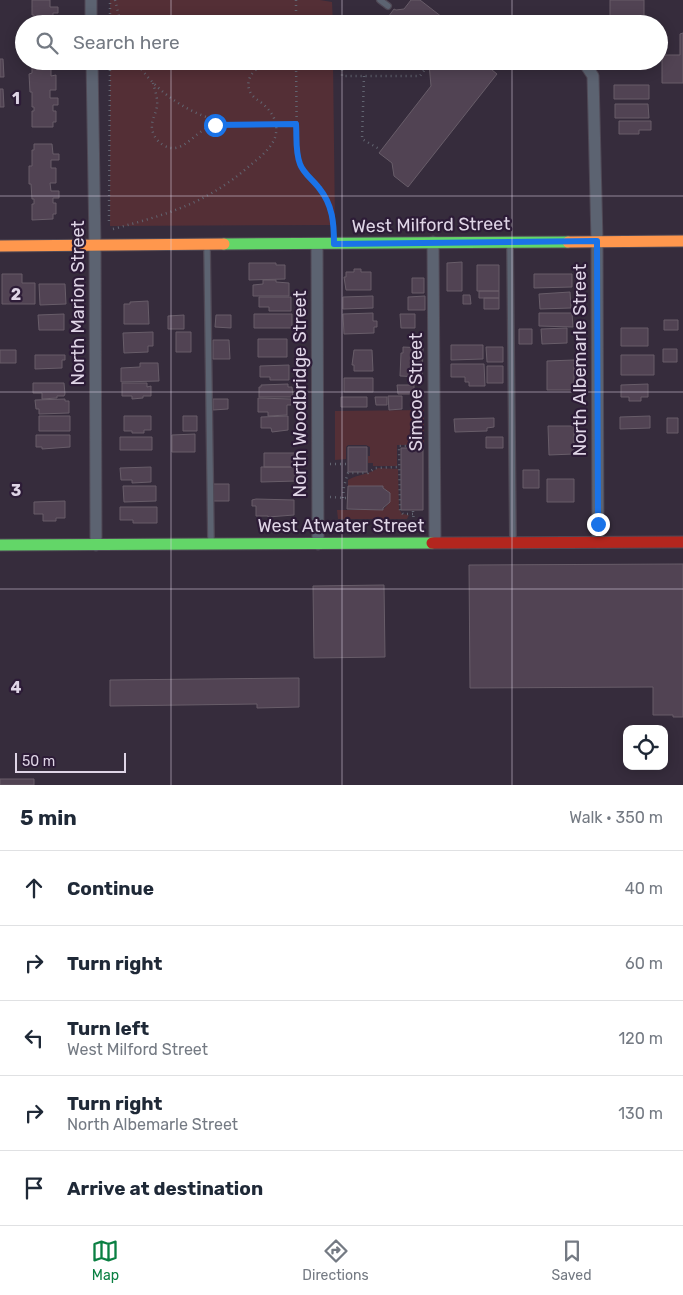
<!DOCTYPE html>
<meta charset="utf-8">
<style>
body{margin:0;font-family:Rubik,sans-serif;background:#f2f2f3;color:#1f2937}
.controls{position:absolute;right:15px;bottom:15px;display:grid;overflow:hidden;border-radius:10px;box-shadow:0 2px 12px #0003}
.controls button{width:45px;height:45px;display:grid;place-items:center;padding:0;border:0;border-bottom:1px solid #e0e1e3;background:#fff;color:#1f2937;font:25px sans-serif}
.scale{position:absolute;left:15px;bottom:12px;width:111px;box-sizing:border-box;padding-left:5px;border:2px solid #dfd5e6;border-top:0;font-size:14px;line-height:18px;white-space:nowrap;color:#dfd5e6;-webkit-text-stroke:4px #2d1c37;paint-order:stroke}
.stop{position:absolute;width:15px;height:15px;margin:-11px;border:4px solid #1a73e8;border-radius:50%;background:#fff}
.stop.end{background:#1a73e8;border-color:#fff;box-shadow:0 1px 5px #0008}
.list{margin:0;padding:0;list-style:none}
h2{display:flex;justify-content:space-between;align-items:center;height:65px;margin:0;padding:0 20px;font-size:21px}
h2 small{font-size:16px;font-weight:400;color:#747a83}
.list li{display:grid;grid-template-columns:32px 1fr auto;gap:15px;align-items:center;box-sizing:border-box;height:75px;padding:0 20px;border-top:1px solid #e0e1e3}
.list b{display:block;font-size:19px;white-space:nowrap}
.list p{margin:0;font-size:16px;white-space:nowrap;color:#747a83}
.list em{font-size:16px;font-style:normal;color:#747a83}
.icon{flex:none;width:28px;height:28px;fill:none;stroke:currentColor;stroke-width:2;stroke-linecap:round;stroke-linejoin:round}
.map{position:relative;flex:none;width:683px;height:785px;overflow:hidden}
.search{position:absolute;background:#fff;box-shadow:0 2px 12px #0003;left:15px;right:15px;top:15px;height:55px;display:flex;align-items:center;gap:12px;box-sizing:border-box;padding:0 18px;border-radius:28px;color:#747a83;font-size:19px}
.sheet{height:440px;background:#fff}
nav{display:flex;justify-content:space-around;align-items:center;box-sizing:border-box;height:70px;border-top:1px solid #e0e1e3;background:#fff;font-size:14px;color:#747a83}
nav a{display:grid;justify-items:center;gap:2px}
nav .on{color:#0b8043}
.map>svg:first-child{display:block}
.green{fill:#542f36}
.building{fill:#514353;stroke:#685d69}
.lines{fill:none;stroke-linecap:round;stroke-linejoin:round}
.lane-casing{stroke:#504956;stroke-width:8}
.street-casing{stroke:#504956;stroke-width:13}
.fast-casing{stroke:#504956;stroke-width:13}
.slow-casing{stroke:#504956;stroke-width:13}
.jam-casing{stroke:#504956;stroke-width:13}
.path{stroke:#626571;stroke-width:2.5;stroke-dasharray:1 4;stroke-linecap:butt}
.lane{stroke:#5c6371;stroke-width:5.5}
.street{stroke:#5c6371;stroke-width:11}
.fast{stroke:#63d668;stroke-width:11}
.slow{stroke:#ff974d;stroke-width:11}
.jam{stroke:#b3261e;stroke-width:11}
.route{stroke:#1a73e8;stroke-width:6}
.grid{fill:none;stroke:#dfd5e6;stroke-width:1;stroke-opacity:0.55}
.labels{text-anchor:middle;stroke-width:4.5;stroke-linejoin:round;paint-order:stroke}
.street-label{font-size:18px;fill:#dfd5e6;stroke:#2d1c37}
.grid-label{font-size:16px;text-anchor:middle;font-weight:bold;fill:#dfd5e6;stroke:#2d1c37;stroke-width:4.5;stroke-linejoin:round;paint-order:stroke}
</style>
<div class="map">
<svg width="683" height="785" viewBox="0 0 683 785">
<rect width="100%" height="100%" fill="#362c3c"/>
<path class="green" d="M110,0H320L332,2L333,24H110Z
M110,61H333L335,225L110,226Z
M424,410V445H397V466H373V463H368V456H370V447L366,445H348L346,447V459L335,460V411Z
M378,468L398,469L399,509L402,514L409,515L407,519H338L337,510H383L390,502V493L383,488V486H348V480C358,474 368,475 378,468Z"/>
<path class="building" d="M32,0H50V7H58V13H53V19H55V24H32V19H34V15H32Z
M411,0H420L451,24H383L394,9L396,10L404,9Z
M610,0H644V24H610Z
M683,33V83H662V55H680V34Z
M0,59H3L4,77H0Z
M32,61H58V67H51V76L56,75V90H50V98H58V105H53V111H56V122H53V127H32V111H34V107H32V92H30L29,74L32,73Z
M426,61H481L497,74L408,187L394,176L392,163L379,153L431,86L429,64Z
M614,85H649V99H614Z
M0,89H3L4,107H0Z
M615,104H648L649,118H615Z
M619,121H651V130H639V134H619Z
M34,144H52L53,154H59V160H51V168H56V183H50L51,191H59V198H53V203H56V214H53V219L32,220V204H34V199H32L31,184H29V166H32V150H34Z
M462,262V291H447V263Z
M249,263H276V265H285V279L249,280Z
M477,265H499V291H477Z
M354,269H361V272H371V290H346L344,277H346V272H354Z
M2,274H22V283H35V304H2Z
M534,274H572V287L534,288Z
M412,278H424V293H412Z
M263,280H276V282L289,283V296H253V285L263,284Z
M39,284H65L66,304L40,305Z
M479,291H499V298H479Z
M570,292L571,308L540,309L539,294Z
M463,295H470L471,304H463Z
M373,296V308L343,309V297Z
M425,296V310H408V297Z
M259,297H291V311H269V307H259Z
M484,298H499V309H484Z
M148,301L149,324H124V304H130V302Z
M373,313V321H377V327H374V333L344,334L343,314Z
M539,313H572L573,327L539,326Z
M64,314V330H39L38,315Z
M254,314H292V328H254Z
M400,314H415V328H401Z
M184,315V329H168V316Z
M216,315H231V328L215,327Z
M664,320H678V330H664Z
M567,328V343L542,344L541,329Z
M621,328H648V346H621Z
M519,329H532V344H519Z
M153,332V346H148V352L124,353L123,333Z
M176,332H191V352H176Z
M258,339H287V357H258Z
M213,340H229L230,359H213Z
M451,345H483V359L451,360Z
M403,347L423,348L422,377L400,376L401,353H403Z
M486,347H503V362H487Z
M663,349H677V362H663Z
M0,350H16V363H0Z
M354,350H372L373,371H354V365H352Z
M35,355H65V360H62V368L35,369Z
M621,355H654V375H621Z
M574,360V390H547V361Z
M140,363H158L159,381L121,382V368L140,367Z
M451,364H484L485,386H469V382H465V377H451Z
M289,365V380H270V377H260V366Z
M487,366H503V383H487Z
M344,378H373V392H344Z
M33,383H64L65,394L64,396H57V398L42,399V393H33Z
M122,383H147V387L151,386V396H143V398L132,399V396H122Z
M288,384V387H292L293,397H259V387H261V385Z
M648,384V397H641V401H629V397H621V385Z
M397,385H414V394H398Z
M388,396H402V409L389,410Z
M341,397H367V407H341Z
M375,397H387V405H376Z
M258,398L291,399V405H287V415L268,416V412H258Z
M65,399V401H69V413L39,414V409H36L35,400Z
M213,399H228V409L213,410Z
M39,416H70V431H39Z
M124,416H151V430H144V433H132V431H124Z
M183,416H197V431H183Z
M288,416V430L272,432L271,428H261V417Z
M650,416V428L620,429V417Z
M494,418V427L487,428V431L455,432L454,419Z
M667,418H678V433H667Z
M548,426H574V454L549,455Z
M195,434V452H172V435Z
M36,435H70V447L42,449V447H36Z
M120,437H152V450H120Z
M486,437H503V448H486Z
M348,447H367V472H348Z
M401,448H423V510H401Z
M264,453H295V467H264Z
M151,467V482L132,483V480H121L120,468Z
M261,467H297V481L261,482Z
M523,470H539V488H523Z
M547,479H574V502H547Z
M212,484H229V501H212Z
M123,486H156V501L124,502Z
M348,486H383V488L390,493V502L383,508V510L347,509Z
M256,499L294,500V515L268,517V516H256V506H252V500Z
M65,501V518H56V521H43V514H34V502Z
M120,507H157V523H133V520H120Z
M683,564V717H673V715H653V687L470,688L469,565Z
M384,585L385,657L314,658L313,586Z
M299,678V707L257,708V704L110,706V680Z
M0,779H34V785H0Z"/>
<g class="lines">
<defs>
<path id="lane" d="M380,0L388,6
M510,245L513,540
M207,246L211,542"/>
<path id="street" d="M91,0V24
M92,61L95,246L96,545
M583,61L593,76L597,241L598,542
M433,242L435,542
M317,244L318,544"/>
<path id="fast" d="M224,244L568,242
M0,545L432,543"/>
<path id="slow" d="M568,242L683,241
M0,246L224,244"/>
<path id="jam" d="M432,543L683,542"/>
</defs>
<use href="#lane" class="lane-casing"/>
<use href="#street" class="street-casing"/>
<use href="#fast" class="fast-casing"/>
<use href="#slow" class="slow-casing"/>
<use href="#jam" class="jam-casing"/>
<path class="path" d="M115,0L121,24
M296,0V24
M110,24V0
M136,61C156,94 196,119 234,124C255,126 276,124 297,124
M296,61L297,154C301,170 309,175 319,187C329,200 333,213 334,229
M364,76L362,139L381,150
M153,83C155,90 158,99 157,106C156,114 151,120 152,129C153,135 157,141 163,145C181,156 192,135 207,128C214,125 222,125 230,124
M109,221L110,61
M113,229C165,215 205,204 247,168C255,161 265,154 271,145C280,133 277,117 266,107C262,102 256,100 252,95C242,81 254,67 268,64L342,63V76H420L429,64
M330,464H346
M330,497L346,498
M343,498L344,486L348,473H368L375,468L399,467
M413,511L414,525
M413,514H403L400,511L399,446H421"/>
<use href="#lane" class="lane"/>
<use href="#street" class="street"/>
<use href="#fast" class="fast"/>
<use href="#slow" class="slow"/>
<use href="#jam" class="jam"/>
</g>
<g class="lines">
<path class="route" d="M215,125L296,124C297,137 295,151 300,164C303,173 313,180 319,188C333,205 334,224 334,244L597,241L598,524"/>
</g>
<path class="grid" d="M171,0V24M342,0V24M512,0V24M171,61V785M342,61V785M512,61V785M0,196H683M0,392H683M0,589H683"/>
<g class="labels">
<g class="street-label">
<text transform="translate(431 225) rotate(-1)" y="6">West Milford Street</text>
<text transform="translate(78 303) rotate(-90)" y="6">North Marion Street</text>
<text transform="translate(580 360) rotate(-90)" y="6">North Albemarle Street</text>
<text transform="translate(416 392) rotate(-90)" y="6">Simcoe Street</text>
<text transform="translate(300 394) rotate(-90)" y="6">North Woodbridge Street</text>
<text x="341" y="532">West Atwater Street</text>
</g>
</g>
<g class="grid-label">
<text x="16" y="104">1</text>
<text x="16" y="300">2</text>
<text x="16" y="496">3</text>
<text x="16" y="693">4</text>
</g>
</svg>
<div class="controls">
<button><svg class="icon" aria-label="locate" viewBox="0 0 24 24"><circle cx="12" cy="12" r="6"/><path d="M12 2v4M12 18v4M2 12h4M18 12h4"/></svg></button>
</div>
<div class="scale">50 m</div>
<div class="stop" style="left:215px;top:125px"></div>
<div class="stop end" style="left:598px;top:524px"></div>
<div class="search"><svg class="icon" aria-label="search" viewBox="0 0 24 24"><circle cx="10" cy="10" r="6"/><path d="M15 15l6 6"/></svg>Search here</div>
</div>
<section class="sheet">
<h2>5 min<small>Walk · 350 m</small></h2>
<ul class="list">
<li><svg class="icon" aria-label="ahead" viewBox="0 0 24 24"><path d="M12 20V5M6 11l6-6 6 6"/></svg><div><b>Continue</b></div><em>40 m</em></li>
<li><svg class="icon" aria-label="right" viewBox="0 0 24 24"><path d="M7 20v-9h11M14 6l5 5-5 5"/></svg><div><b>Turn right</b></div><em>60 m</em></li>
<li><svg class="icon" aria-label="left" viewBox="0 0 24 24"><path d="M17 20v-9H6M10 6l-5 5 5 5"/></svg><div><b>Turn left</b><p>West Milford Street</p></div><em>120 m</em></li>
<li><svg class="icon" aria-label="right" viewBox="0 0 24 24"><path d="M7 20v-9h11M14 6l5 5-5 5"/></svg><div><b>Turn right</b><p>North Albemarle Street</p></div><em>130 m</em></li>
<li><svg class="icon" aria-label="arrive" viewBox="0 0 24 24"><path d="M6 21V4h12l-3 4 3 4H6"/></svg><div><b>Arrive at destination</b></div></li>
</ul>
</section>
<nav>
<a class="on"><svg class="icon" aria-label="map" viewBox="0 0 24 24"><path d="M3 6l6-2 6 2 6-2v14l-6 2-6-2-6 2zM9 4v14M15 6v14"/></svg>Map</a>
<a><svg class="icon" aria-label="directions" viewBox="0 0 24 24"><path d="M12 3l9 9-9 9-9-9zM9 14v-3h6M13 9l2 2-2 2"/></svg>Directions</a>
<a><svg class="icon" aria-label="saved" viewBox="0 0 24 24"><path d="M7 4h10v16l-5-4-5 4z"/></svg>Saved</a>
</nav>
